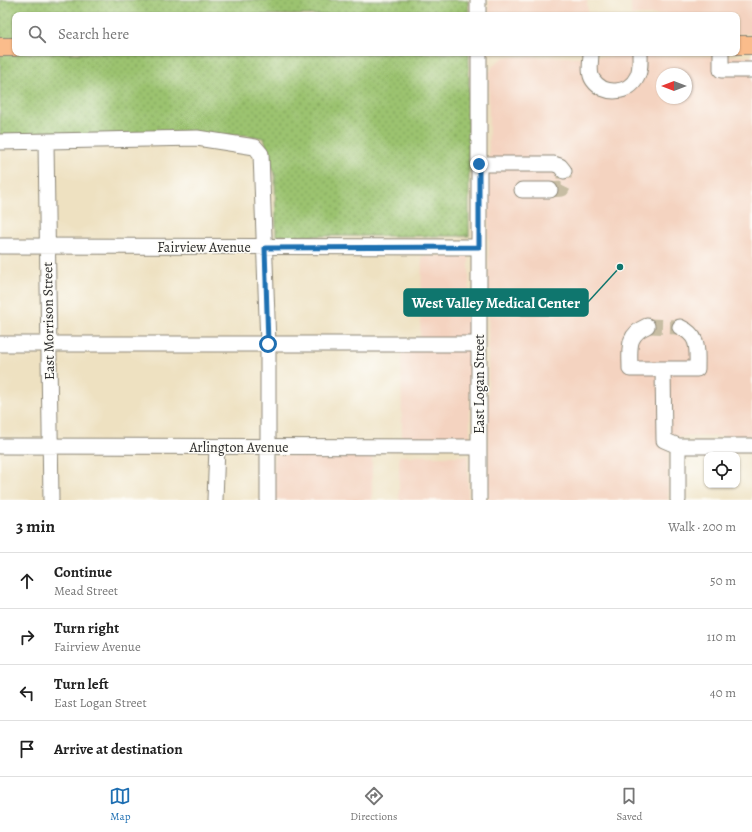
<!DOCTYPE html>
<meta charset="utf-8">
<style>
body{margin:0;font-family:Alegreya,serif;background:#f6f6f6;color:#222}
.controls{position:absolute;right:12px;bottom:12px;display:grid;overflow:hidden;border-radius:8px;box-shadow:0 1px 3px #0004}
.controls button{width:36px;height:36px;display:grid;place-items:center;padding:0;border:0;border-bottom:1px solid #e0e0e0;background:#fff;color:#222;font:20px sans-serif}
.compass{position:absolute;left:656px;top:68px;width:36px;height:36px;border-radius:50%;background:#fff;box-shadow:0 1px 3px #0004;rotate:270deg}
.stop{position:absolute;width:12px;height:12px;margin:-9px;border:3px solid #1f6fb2;border-radius:50%;background:#fff}
.stop.end{background:#1f6fb2;border-color:#fff;box-shadow:0 1px 4px #0008}
.list{margin:0;padding:0;list-style:none}
h2{display:flex;justify-content:space-between;align-items:center;height:52px;margin:0;padding:0 16px;font-size:17px}
h2 small{font-size:13px;font-weight:400;color:#767676}
.list li{display:grid;grid-template-columns:26px 1fr auto;gap:12px;align-items:center;box-sizing:border-box;height:56px;padding:0 16px;border-top:1px solid #e0e0e0}
.list b{display:block;font-size:15px;white-space:nowrap}
.list p{margin:0;font-size:13px;white-space:nowrap;color:#767676}
.list em{font-size:13px;font-style:normal;color:#767676}
.icon{flex:none;width:22px;height:22px;fill:none;stroke:currentColor;stroke-width:2;stroke-linecap:round;stroke-linejoin:round}
.map{position:relative;flex:none;width:752px;height:500px;overflow:hidden}
.search{position:absolute;background:#fff;box-shadow:0 1px 3px #0004;left:12px;right:12px;top:12px;height:44px;display:flex;align-items:center;gap:10px;box-sizing:border-box;padding:0 14px;border-radius:8px;color:#767676;font-size:15px}
.sheet{height:276px;background:#fff}
nav{display:flex;justify-content:space-around;align-items:center;box-sizing:border-box;height:56px;border-top:1px solid #e0e0e0;background:#fff;font-size:11px;color:#767676}
nav a{display:grid;justify-items:center;gap:2px}
nav .on{color:#1f6fb2}
.map>svg:first-child{display:block}
.built{fill:#f4d3c0;fill-rule:evenodd}
.grass{fill:url(#grass-dots);stroke:#63774d}
.lines{fill:none;stroke-linecap:round;stroke-linejoin:round}
.minor-tunnel{stroke:#c7bda3;stroke-width:15;stroke-dasharray:15 8;stroke-linecap:butt}
.minor-casing{stroke:#8c8676;stroke-width:17}
.major-casing{stroke:#8c8676;stroke-width:20}
.minor{stroke:#fff;stroke-width:15}
.major{stroke:#fabc8b;stroke-width:18}
.route{stroke:#1f6fb2;stroke-width:5}
.labels{text-anchor:middle;stroke-width:3;stroke-linejoin:round;paint-order:stroke}
.street-label{font-size:14px;fill:#2b2b2b;stroke:#fdfcf7}
.leader{fill:none;stroke:#0f766e;stroke-width:1.5}
.callout-dot{fill:#0f766e;stroke:#fdfcf7;stroke-width:1.5}
.callout{fill:#0f766e;stroke:#0f766e;stroke-width:1.5}
.callout-label{font-size:15px;text-anchor:middle;font-weight:bold;fill:#fff}
</style>
<div class="map">
<svg width="752" height="500" viewBox="0 0 752 500">
<defs>
<pattern id="grass-dots" width="8" height="8" patternUnits="userSpaceOnUse"><rect width="8" height="8" fill="#9bc36f"/><path d="M2 2h.1M6 6h.1" fill="none" stroke="#7f9f5b" stroke-width="1.8" stroke-linecap="round"/></pattern>
</defs>
<rect width="100%" height="100%" fill="#fdfcf7"/>
<filter id="ink" filterUnits="userSpaceOnUse"><feTurbulence type="fractalNoise" baseFrequency=".025" numOctaves="2"/><feDisplacementMap in="SourceGraphic" scale="8" xChannelSelector="R" yChannelSelector="G"/><feConvolveMatrix kernelMatrix="1 2 1 2 8 2 1 2 1" color-interpolation-filters="sRGB"/></filter>
<filter id="wash" filterUnits="userSpaceOnUse"><feTurbulence type="fractalNoise" baseFrequency=".012" numOctaves="4" result="noise"/><feDisplacementMap in="SourceGraphic" scale="16" xChannelSelector="R" yChannelSelector="G"/><feGaussianBlur stdDeviation="0.9" result="paint"/><feColorMatrix in="noise" values="0 0 0 0 0 0 0 0 0 0 0 0 0 0 0 0 0 1.4 0 .05"/><feComposite in="paint" operator="in"/></filter>
<g filter="url(#wash)">
<rect width="100%" height="100%" fill="#eee1c1"/>
<path class="built" d="M489,0H587L588,15H489Z
M631,0H752V34H737V15H631Z
M752,56V436L669,437L668,500H488L489,74L492,67L498,61L505,57ZM662,74H686V98H662Z
M469,255L470,440H402L401,342L420,341L422,256Z
M274,455H372V500H274Z
M399,456H468V500H399Z"/>
<path class="grass" d="M0,0H468L469,15H15V53H469V236H276L275,175L264,138L245,135L0,136Z"/>
</g>
<g filter="url(#ink)">
<g class="lines">
<path class="minor-tunnel" d="M550,190L562,189L564,185V171
M647,326L680,327"/>
<defs>
<path id="minor" d="M478,0V15
M479,53V500
M591,53C591,61 588,73 593,80C604,96 629,94 637,77C641,70 640,61 640,53
M721,53V70H752
M0,142L197,138L255,147L261,154L268,344V500
M46,142L51,500
M479,164H554L560,166L564,171
M522,190H550
M0,246L479,247
M522,307H562
M647,326C626,335 630,349 630,369H697C697,349 700,336 680,327
M0,344H479
M663,369L664,440L678,446H752
M0,446L479,447
M678,446V500
M215,500L217,447"/>
<path id="major" d="M737,45H752
M0,47H15"/>
</defs>
<use href="#minor" class="minor-casing"/>
<use href="#major" class="major-casing"/>
<use href="#minor" class="minor"/>
<use href="#major" class="major"/>
</g>
</g>
<g class="lines" filter="url(#ink)">
<path class="route" d="M268,344L265,248L479,247V164"/>
</g>
<g class="labels">
<g class="street-label">
<text x="204" y="252">Fairview Avenue</text>
<text transform="translate(48 321) rotate(-91)" y="5">East Morrison Street</text>
<text transform="translate(479 384) rotate(-90)" y="5">East Logan Street</text>
<text x="239" y="452">Arlington Avenue</text>
</g>
</g>
<path class="leader" d="M620 267L588 302"/>
<circle class="callout-dot" cx="620" cy="267" r="4"/>
<rect class="callout" x="404" y="289" width="184" height="27" rx="4"/>
<g class="callout-label">
<text x="496" y="308">West Valley Medical Center</text>
</g>
</svg>
<div class="controls">
<button><svg class="icon" aria-label="locate" viewBox="0 0 24 24"><circle cx="12" cy="12" r="6"/><path d="M12 2v4M12 18v4M2 12h4M18 12h4"/></svg></button>
</div>
<svg class="compass" viewBox="-18 -18 36 36"><path d="M0-13l5 13h-10z" fill="#e53935"/><path d="M0 13l5-13h-10z" fill="#767676"/></svg>
<div class="stop" style="left:268px;top:344px"></div>
<div class="stop end" style="left:479px;top:164px"></div>
<div class="search"><svg class="icon" aria-label="search" viewBox="0 0 24 24"><circle cx="10" cy="10" r="6"/><path d="M15 15l6 6"/></svg>Search here</div>
</div>
<section class="sheet">
<h2>3 min<small>Walk · 200 m</small></h2>
<ul class="list">
<li><svg class="icon" aria-label="ahead" viewBox="0 0 24 24"><path d="M12 20V5M6 11l6-6 6 6"/></svg><div><b>Continue</b><p>Mead Street</p></div><em>50 m</em></li>
<li><svg class="icon" aria-label="right" viewBox="0 0 24 24"><path d="M7 20v-9h11M14 6l5 5-5 5"/></svg><div><b>Turn right</b><p>Fairview Avenue</p></div><em>110 m</em></li>
<li><svg class="icon" aria-label="left" viewBox="0 0 24 24"><path d="M17 20v-9H6M10 6l-5 5 5 5"/></svg><div><b>Turn left</b><p>East Logan Street</p></div><em>40 m</em></li>
<li><svg class="icon" aria-label="arrive" viewBox="0 0 24 24"><path d="M6 21V4h12l-3 4 3 4H6"/></svg><div><b>Arrive at destination</b></div></li>
</ul>
</section>
<nav>
<a class="on"><svg class="icon" aria-label="map" viewBox="0 0 24 24"><path d="M3 6l6-2 6 2 6-2v14l-6 2-6-2-6 2zM9 4v14M15 6v14"/></svg>Map</a>
<a><svg class="icon" aria-label="directions" viewBox="0 0 24 24"><path d="M12 3l9 9-9 9-9-9zM9 14v-3h6M13 9l2 2-2 2"/></svg>Directions</a>
<a><svg class="icon" aria-label="saved" viewBox="0 0 24 24"><path d="M7 4h10v16l-5-4-5 4z"/></svg>Saved</a>
</nav>
